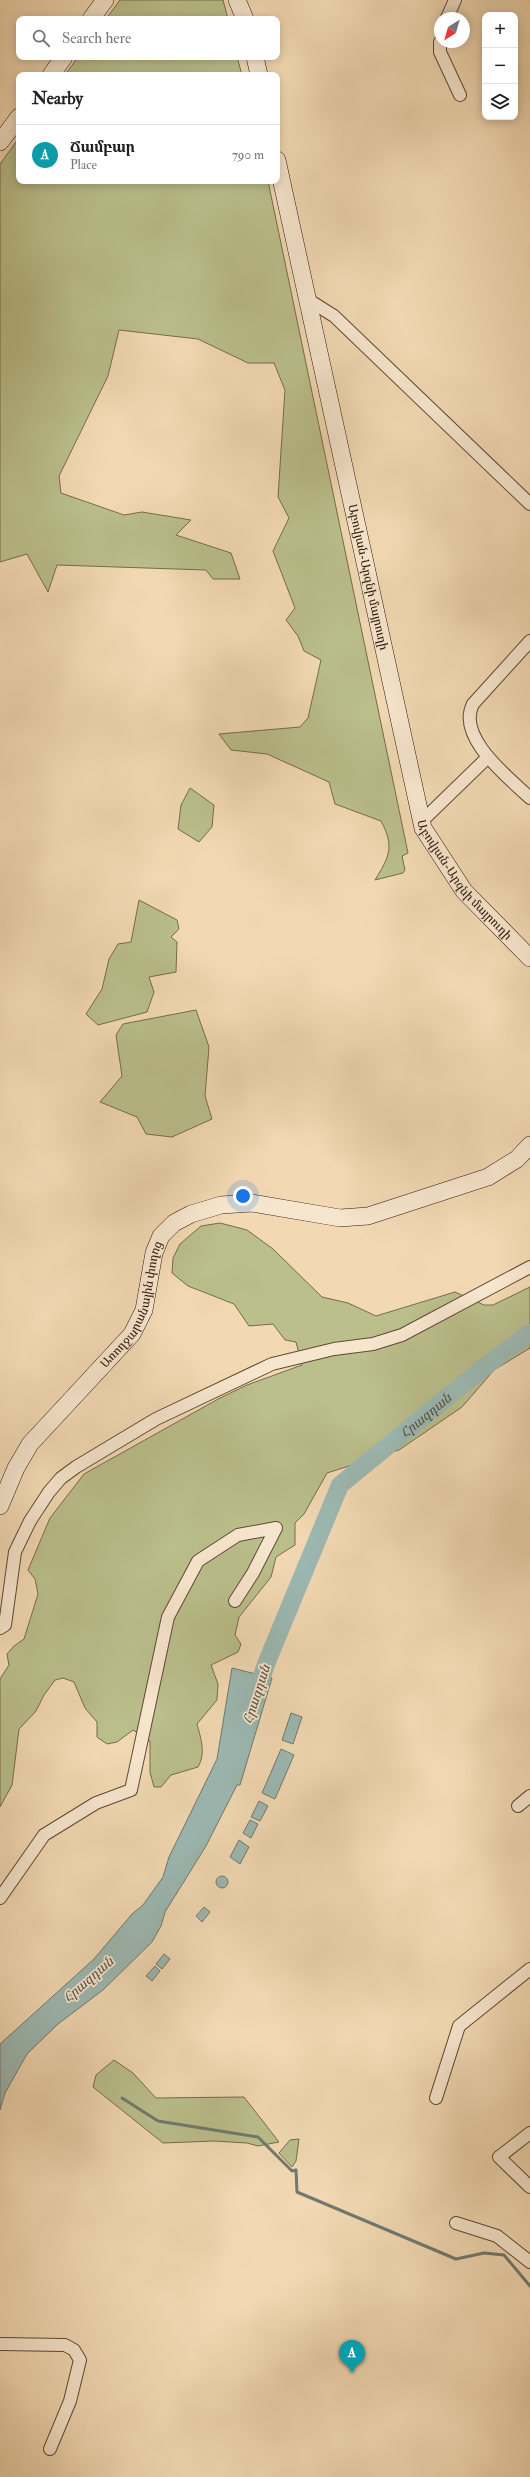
<!DOCTYPE html>
<meta charset="utf-8">
<style>
body{margin:0;font-family:"IM FELL Double Pica","Noto Serif Armenian",serif;background:#f2f2f2;color:#202124}
.controls{position:absolute;right:12px;top:12px;display:grid;overflow:hidden;border-radius:8px;box-shadow:0 2px 10px #0003}
.controls button{width:36px;height:36px;display:grid;place-items:center;padding:0;border:0;border-bottom:1px solid #e0e0e0;background:#fff;color:#202124;font:20px sans-serif}
.compass{position:absolute;left:434px;top:12px;width:36px;height:36px;border-radius:50%;background:#fff;box-shadow:0 2px 10px #0003;rotate:217deg}
.you{position:absolute;left:243px;top:1196px;width:14px;height:14px;margin:-10px;border:3px solid #fff;border-radius:50%;background:#1a73e8;box-shadow:0 0 0 6px #1a73e833}
.badge{display:grid;place-items:center;width:26px;height:26px;border-radius:50%;background:#111827;color:#fff;font-size:13px;font-weight:700}
.pin{position:absolute;translate:-50% -33px;filter:drop-shadow(0 1px 2px #0008)}
.pin::after{content:'';position:absolute;top:21px;width:14px;height:12px;background:inherit;clip-path:polygon(0 0,100% 0,50% 100%)}
.list{margin:0;padding:0;list-style:none}
h2{display:flex;justify-content:space-between;align-items:center;height:52px;margin:0;padding:0 16px;font-size:17px}
h2 small{font-size:13px;font-weight:400;color:#757577}
.list li{display:grid;grid-template-columns:26px 1fr auto;gap:12px;align-items:center;box-sizing:border-box;height:60px;padding:0 16px;border-top:1px solid #e0e0e0}
.list b{display:block;font-size:15px;white-space:nowrap}
.list p{margin:0;font-size:13px;white-space:nowrap;color:#757577}
.list em{font-size:13px;font-style:normal;color:#757577}
.icon{flex:none;width:22px;height:22px;fill:none;stroke:currentColor;stroke-width:2;stroke-linecap:round;stroke-linejoin:round}
.map{position:relative;flex:none;width:530px;height:2477px;overflow:hidden}
.search{position:absolute;background:#fff;box-shadow:0 2px 10px #0003;left:16px;top:16px;width:264px;height:44px;display:flex;align-items:center;gap:10px;box-sizing:border-box;padding:0 14px;border-radius:8px;color:#757577;font-size:15px}
.panel{position:absolute;background:#fff;box-shadow:0 2px 10px #0003;left:16px;top:72px;width:264px;height:112px;border-radius:8px}
.map>svg:first-child{display:block}
.green{fill:#babf8c;stroke:#746c4c}
.water{fill:#9cb9b3;stroke:#707970}
.lines{fill:none;stroke-linecap:round;stroke-linejoin:round}
.stream{stroke:#707970;stroke-width:3}
.river{stroke:#9cb9b3;stroke-width:18}
.street-casing{stroke:#5f4836;stroke-width:14}
.secondary-casing{stroke:#2e180c;stroke-width:18}
.street{stroke:#f7e6ce;stroke-width:12}
.secondary{stroke:#f7e6ce;stroke-width:17}
.labels{text-anchor:middle;stroke-width:3.5;stroke-linejoin:round;paint-order:stroke}
.street-label{font-size:12px;fill:#2e180c;stroke:#f7e6ce}
.water-label{font-size:13px;font-style:italic;fill:#545046;stroke:#f7e6ce}
</style>
<div class="map">
<svg width="530" height="2477" viewBox="0 0 530 2477">
<rect width="100%" height="100%" fill="#f2d9b3"/>
<filter id="stains"><feTurbulence type="fractalNoise" baseFrequency=".005" numOctaves="4"/><feColorMatrix values="0 0 0 0 .2 0 0 0 0 .09 0 0 0 0 .02 0 0 0 .5 -.17"/></filter>
<radialGradient id="worn" r=".72"><stop offset=".6" stop-color="#630" stop-opacity="0"/><stop offset="1" stop-color="#630" stop-opacity=".3"/></radialGradient>
<path class="green" d="M120,0H223L228,19H106Z
M78,57H237L242,75H65Z
M19,138V181H268L408,853L402,856L405,870L403,873L375,880C389,857 395,847 381,821L335,804L329,782L267,754L231,750L219,734L300,727L308,718L321,660L304,651L298,636L286,620L295,608L273,551L289,518L278,497L285,390L274,363H248L198,339L119,330L108,376L59,476L61,493L124,515L142,512L191,520L176,535L231,553L240,579H213L206,570L57,565L48,592L27,554L0,562V164Z
M190,788L214,805L212,827L199,842L178,829L181,805Z
M139,900L177,920L179,929L171,937L177,942L176,972L149,977L154,992L147,1012L98,1025L86,1014L102,989L109,959L118,944L131,942Z
M196,1010L209,1047L205,1096L212,1119L172,1137L146,1134L137,1117L100,1102L122,1076L116,1035L123,1024Z
M220,1223L247,1230L273,1249L322,1297L348,1303L376,1316L455,1292L484,1305H493L530,1287V1348L494,1370L462,1407L399,1450L327,1473L304,1514L295,1523V1545L276,1557L271,1577L239,1617L235,1635L241,1644L238,1652L211,1665L218,1684L217,1700L197,1724C201,1739 206,1753 198,1767L171,1775L161,1787H154L150,1772V1741L133,1730L117,1742L107,1744L97,1737V1722L85,1708L74,1682L63,1678L55,1680L44,1695L36,1711L19,1729L12,1785L0,1807V1679L9,1665L7,1654L14,1646L24,1639L38,1594L35,1579L28,1570L50,1518L84,1474L220,1398L247,1385L302,1365L296,1342L285,1340L273,1324L249,1326L234,1304L188,1286L172,1273L173,1258L180,1244L201,1226Z
M114,2060L133,2073L156,2098L244,2097L279,2142L258,2146L247,2143L214,2141L163,2143L93,2087L96,2075Z
M299,2139L296,2161L292,2167L279,2153L290,2140Z"/>
<path class="water" d="M232,1668L272,1678L240,1785H237L206,1846L165,1912L161,1926L152,1942L103,1990L58,2024L27,2054L5,2093L0,2110V2044L94,1959L132,1914L143,1905L163,1877L169,1857L217,1759Z
M291,1713L302,1717L293,1744L282,1740Z
M281,1749L294,1755L275,1799L262,1793Z
M259,1801L268,1806L260,1821L251,1817Z
M250,1820L258,1824L251,1838L243,1833Z
M239,1840L249,1847L240,1864L230,1857Z
M216 1882a6 6 0 1 1 12 0a6 6 0 1 1-12 0Z
M204,1907L210,1912L202,1922L196,1916Z
M164,1954L170,1959L162,1969L156,1964Z
M155,1966L160,1971L152,1981L146,1976Z"/>
<g class="lines">
<path class="stream" d="M122,2098L158,2121L258,2137L292,2171L296,2170L297,2192L456,2259L484,2253L504,2255L530,2286"/>
<path class="river" id="s1" d="M255,1698L266,1664L340,1485L483,1368L530,1333"/>
<defs>
<path id="street" d="M447,18L455,0
M440,42V52L460,95
M307,299L334,316L530,504
M530,641L473,704C456,737 508,777 530,798
M421,822L488,757
M0,1628L5,1625L15,1552L30,1521L49,1492L61,1478L76,1467L156,1419L272,1364L334,1349L373,1344L402,1335L530,1267
M518,1806L530,1796
M0,1898L44,1835L96,1803L131,1790L168,1617L198,1561L238,1535L276,1528L253,1573L235,1601
M436,2098L459,2026L530,1969
M530,2133L499,2157L530,2187
M456,2223L497,2236L530,2262
M0,2344L65,2345L74,2350L80,2360L70,2401L50,2449"/>
<g id="secondary">
<path d="M237,0L245,19"/>
<path d="M91,19L105,0"/>
<path d="M255,57L259,75"/>
<path d="M51,75L64,57"/>
<path d="M0,142L19,117"/>
<path id="s2" d="M277,160L423,828L464,891L530,958"/>
<path id="s3" d="M0,1506L16,1468L30,1444L132,1334L144,1310L154,1253L161,1236L174,1223L191,1214L221,1205L252,1203L340,1218L368,1216L488,1177L517,1159L530,1145"/>
</g>
</defs>
<use href="#street" class="street-casing"/>
<use href="#secondary" class="secondary-casing"/>
<use href="#street" class="street"/>
<use href="#secondary" class="secondary"/>
</g>
<g class="labels">
<g class="street-label">
<text dy="4" stroke="none"><textPath href="#s2" startOffset="427">Աբովյան-Արզնի մայրուղի</textPath></text>
<text dy="4" stroke="none"><textPath href="#s2" startOffset="750">Աբովյան-Արզնի մայրուղի</textPath></text>
<text dy="4" stroke="none"><textPath href="#s3" startOffset="246">Առողջարանային փողոց</textPath></text>
</g>
<g class="water-label">
<text dy="5" stroke="none"><textPath href="#s1" startOffset="340">Հրազդան</textPath></text>
<text transform="translate(256 1694) rotate(-72)" y="5">Հրազդան</text>
<text transform="translate(88 1979) rotate(-41)" y="5">Հրազդան</text>
</g>
</g>
<rect width="100%" height="100%" filter="url(#stains)"/>
<rect width="100%" height="100%" fill="url(#worn)"/>
</svg>
<div class="controls">
<button>+</button>
<button>−</button>
<button><svg class="icon" aria-label="layers" viewBox="0 0 24 24"><path d="M12 4l9 5-9 5-9-5zM3 14l9 5 9-5"/></svg></button>
</div>
<svg class="compass" viewBox="-18 -18 36 36"><path d="M0-13l5 13h-10z" fill="#e53935"/><path d="M0 13l5-13h-10z" fill="#757577"/></svg>
<div class="you"></div>
<div class="pin badge" style="left:352px;top:2373px;background:#0f9aa8">A</div>
<div class="search"><svg class="icon" aria-label="search" viewBox="0 0 24 24"><circle cx="10" cy="10" r="6"/><path d="M15 15l6 6"/></svg>Search here</div>
<section class="panel">
<h2>Nearby<small></small></h2>
<ul class="list">
<li><span class="badge" style="background:#0f9aa8">A</span><div><b>Ճամբար</b><p>Place</p></div><em>790 m</em></li>
</ul>
</section>
</div>
